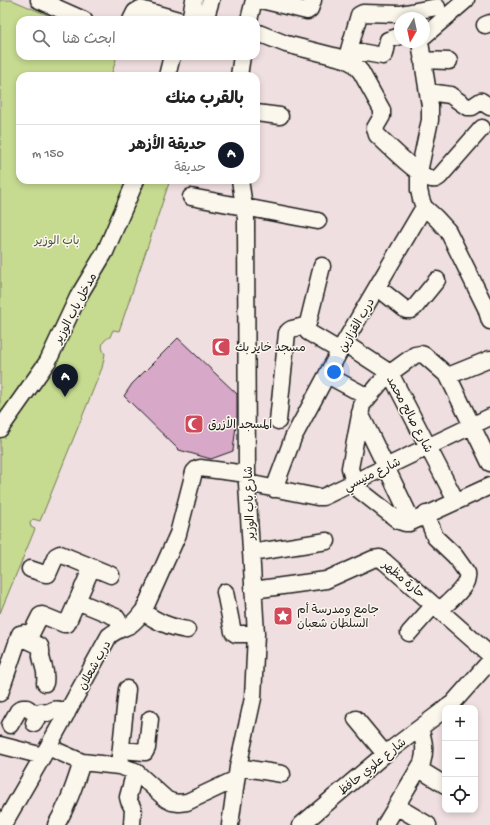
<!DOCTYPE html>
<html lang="ar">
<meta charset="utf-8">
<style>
body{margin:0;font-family:"Gochi Hand","Playpen Sans Arabic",sans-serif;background:#f2f2f2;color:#222;direction:rtl}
.controls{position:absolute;right:12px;bottom:12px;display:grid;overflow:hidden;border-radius:8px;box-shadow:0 2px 6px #0003}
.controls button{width:36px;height:36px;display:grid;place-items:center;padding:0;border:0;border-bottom:1px solid #e0e0e0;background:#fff;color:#222;font:20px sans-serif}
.compass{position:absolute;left:394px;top:12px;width:36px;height:36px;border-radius:50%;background:#fff;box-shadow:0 2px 6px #0003;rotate:189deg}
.you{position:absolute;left:334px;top:372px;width:14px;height:14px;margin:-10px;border:3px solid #fff;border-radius:50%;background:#1a73e8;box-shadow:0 0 0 6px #1a73e833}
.badge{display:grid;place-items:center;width:26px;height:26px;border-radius:50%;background:#111827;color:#fff;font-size:13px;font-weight:700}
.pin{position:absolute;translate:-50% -33px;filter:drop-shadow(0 1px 2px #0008)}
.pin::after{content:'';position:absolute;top:21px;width:14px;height:12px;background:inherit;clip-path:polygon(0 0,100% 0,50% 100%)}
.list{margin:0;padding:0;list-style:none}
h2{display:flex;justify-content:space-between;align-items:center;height:52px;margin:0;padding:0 16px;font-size:17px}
h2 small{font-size:13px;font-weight:400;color:#767676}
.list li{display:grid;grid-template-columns:26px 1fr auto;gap:12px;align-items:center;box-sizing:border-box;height:60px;padding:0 16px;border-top:1px solid #e0e0e0}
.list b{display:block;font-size:15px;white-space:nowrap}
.list p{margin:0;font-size:13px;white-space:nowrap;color:#767676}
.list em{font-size:13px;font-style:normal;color:#767676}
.icon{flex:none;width:22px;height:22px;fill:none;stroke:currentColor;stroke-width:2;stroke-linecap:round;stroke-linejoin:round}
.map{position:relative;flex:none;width:490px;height:825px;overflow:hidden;direction:ltr}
.search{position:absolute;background:#fff;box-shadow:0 2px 6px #0003;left:16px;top:16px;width:244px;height:44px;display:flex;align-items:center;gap:10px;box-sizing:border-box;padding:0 14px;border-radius:12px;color:#767676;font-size:15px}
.panel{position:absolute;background:#fff;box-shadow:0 2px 6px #0003;left:16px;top:72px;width:244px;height:112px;border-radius:12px;direction:rtl}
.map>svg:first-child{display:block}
.green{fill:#c6da90;stroke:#717b56}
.building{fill:#d7a8c8;stroke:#1c1c1c}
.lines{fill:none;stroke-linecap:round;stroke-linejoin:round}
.minor-casing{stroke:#1c1c1c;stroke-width:19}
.minor{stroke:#fbf7ec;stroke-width:16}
.labels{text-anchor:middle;stroke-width:3;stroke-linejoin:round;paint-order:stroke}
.park-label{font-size:12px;fill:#4f553f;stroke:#fbf7ec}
.street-label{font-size:12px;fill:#1c1c1c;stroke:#fbf7ec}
.poi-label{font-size:12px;fill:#1c1c1c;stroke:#fbf7ec;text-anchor:start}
</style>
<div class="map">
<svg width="490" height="825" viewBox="0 0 490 825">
<rect width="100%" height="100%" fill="#f0dfe1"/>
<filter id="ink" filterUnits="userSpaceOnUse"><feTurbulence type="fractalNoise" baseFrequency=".025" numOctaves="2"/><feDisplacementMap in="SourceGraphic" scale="8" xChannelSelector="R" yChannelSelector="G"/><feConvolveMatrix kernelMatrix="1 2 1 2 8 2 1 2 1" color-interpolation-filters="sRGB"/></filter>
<g filter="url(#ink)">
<path class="green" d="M0,0H12L59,20H20V56H117L111,76H20V180H170L119,331L113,330L110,337C102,340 100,347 105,354L102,368L40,521L33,519L30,523L31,527L35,529L0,613Z"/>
<path class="building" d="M178,338L237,394V417L233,451L211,459L179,450L124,396L132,384Z"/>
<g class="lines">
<defs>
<path id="minor" d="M39,0L84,20
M261,0L307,11L310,9L313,0
M131,20L135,12L140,9L178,20
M190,20L194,0
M205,20L211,0
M249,20L254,0
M485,25L490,23
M256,32L286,44L345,59L354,64L361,72L382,110V116L375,128L377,135C388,145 419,177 432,179C435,180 438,178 440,176L482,128
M400,36L388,40L385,54L383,56L349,50L359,15L363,13L400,14L437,7
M424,36L466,0
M420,42L430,106V120L419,172V190L421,199L424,207L436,218L448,231L486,308L490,321
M422,60L449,61
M167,76L172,56
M239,76L242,56
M429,92L450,95L467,107H472L481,101L490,107
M256,113L280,116
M191,197L318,221
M377,287L406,310H411L415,307L437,280
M304,327L308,332L340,351
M344,343L390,373L456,501
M327,375L368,397
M448,376L490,359
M360,413L412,521
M278,421L287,333C292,325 302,330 308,323L322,266
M0,429L48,361L78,297L105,252L136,180
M490,463L448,376L424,355L421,354L415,355L386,376L362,405L350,468L354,483L358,489L399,521L405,523H409L490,486
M247,483L317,497H323L490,417
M274,489L293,438L344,343L424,207
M426,514L435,537L455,556L467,573C470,586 448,602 440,610
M251,553L327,541
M30,569L45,574H48L56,556L60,554L111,575
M253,590L326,580L373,559L380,558L385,562L490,655
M225,592L233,632L236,634H256
M77,601L116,617L118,620L121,628
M143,612C158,622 169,627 187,630
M409,633L434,605
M19,636L40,646C42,650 41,652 41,656C43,668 47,670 45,683
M0,693L20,634L24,633L28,635L31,634L40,616L42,615L64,624H67L92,567
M446,708L452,704L490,661
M356,719L385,754
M34,723L41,712L48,713C55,707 60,710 67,713
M10,725L18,711L22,708H27L37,715
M0,745L43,756
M48,747L82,762L119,766L135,771L166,799L172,802L179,803L187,802L236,779
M121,750L145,752L147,748L150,719
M119,766L127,689
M238,767L282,774
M419,769L445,785
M396,806L428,825
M3,825L48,747L109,636C116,630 122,629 130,625C136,621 140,615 144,610L178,534L194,472L197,469L200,468L247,474
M56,825C68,805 75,784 82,762
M132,825L133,809L129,801L128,797L135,771
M230,825L238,767L253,698L256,634L247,483L246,219L240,180
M301,825L385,754L445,709
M385,825L422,763C426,750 424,741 420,728"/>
</defs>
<use href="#minor" class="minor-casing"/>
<use href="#minor" class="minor"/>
</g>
</g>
<defs>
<symbol id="mosque-square" viewBox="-11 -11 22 22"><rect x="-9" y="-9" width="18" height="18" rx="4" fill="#d1495b" stroke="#fbf7ec"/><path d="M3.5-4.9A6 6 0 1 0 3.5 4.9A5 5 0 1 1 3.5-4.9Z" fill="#fff"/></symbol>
<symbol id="sight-square" viewBox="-11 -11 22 22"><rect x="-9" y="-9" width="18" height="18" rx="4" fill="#d1495b" stroke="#fbf7ec"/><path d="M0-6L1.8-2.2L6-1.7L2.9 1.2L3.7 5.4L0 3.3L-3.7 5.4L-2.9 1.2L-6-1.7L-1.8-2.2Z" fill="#fff"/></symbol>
</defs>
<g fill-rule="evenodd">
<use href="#mosque-square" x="210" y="336" width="22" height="22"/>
<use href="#mosque-square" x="183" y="413" width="22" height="22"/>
<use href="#sight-square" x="272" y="605" width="22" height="22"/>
</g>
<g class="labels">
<g class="park-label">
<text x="57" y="244">باب الوزير</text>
</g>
<g class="street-label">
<text transform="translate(75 308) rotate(-62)" y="4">مدخل باب الوزير</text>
<text transform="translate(356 325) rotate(-60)" y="4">درب القزازين</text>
<text transform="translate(410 414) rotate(62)" y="4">شارع صالح محمد</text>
<text transform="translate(372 474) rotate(-26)" y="4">شارع منيسي</text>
<text transform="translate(249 503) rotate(-92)" y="4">شارع باب الوزير</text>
<text transform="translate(404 579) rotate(40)" y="4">حارة مظهر</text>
<text transform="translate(94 665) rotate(-61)" y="4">درب شعلان</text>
<text transform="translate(372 766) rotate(-39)" y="4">شارع علوي حافظ</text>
</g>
<g class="poi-label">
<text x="235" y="351">مسجد خاير بك</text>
<text x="208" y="428">المسجد الأزرق</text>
<text x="297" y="613">جامع ومدرسة أم<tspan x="297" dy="14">السلطان شعبان</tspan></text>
</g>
</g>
</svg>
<div class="controls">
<button>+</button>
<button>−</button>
<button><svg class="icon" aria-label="locate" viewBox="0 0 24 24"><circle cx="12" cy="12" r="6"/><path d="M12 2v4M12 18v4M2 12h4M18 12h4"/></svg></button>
</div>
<svg class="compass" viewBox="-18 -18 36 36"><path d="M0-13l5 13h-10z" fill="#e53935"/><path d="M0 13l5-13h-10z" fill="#767676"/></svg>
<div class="you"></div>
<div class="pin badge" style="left:65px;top:397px">A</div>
<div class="search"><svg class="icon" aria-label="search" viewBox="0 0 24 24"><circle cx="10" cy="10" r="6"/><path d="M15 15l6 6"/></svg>ابحث هنا</div>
<section class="panel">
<h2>بالقرب منك<small></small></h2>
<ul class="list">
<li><span class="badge">A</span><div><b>حديقة الأزهر</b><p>حديقة</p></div><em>150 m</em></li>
</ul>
</section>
</div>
